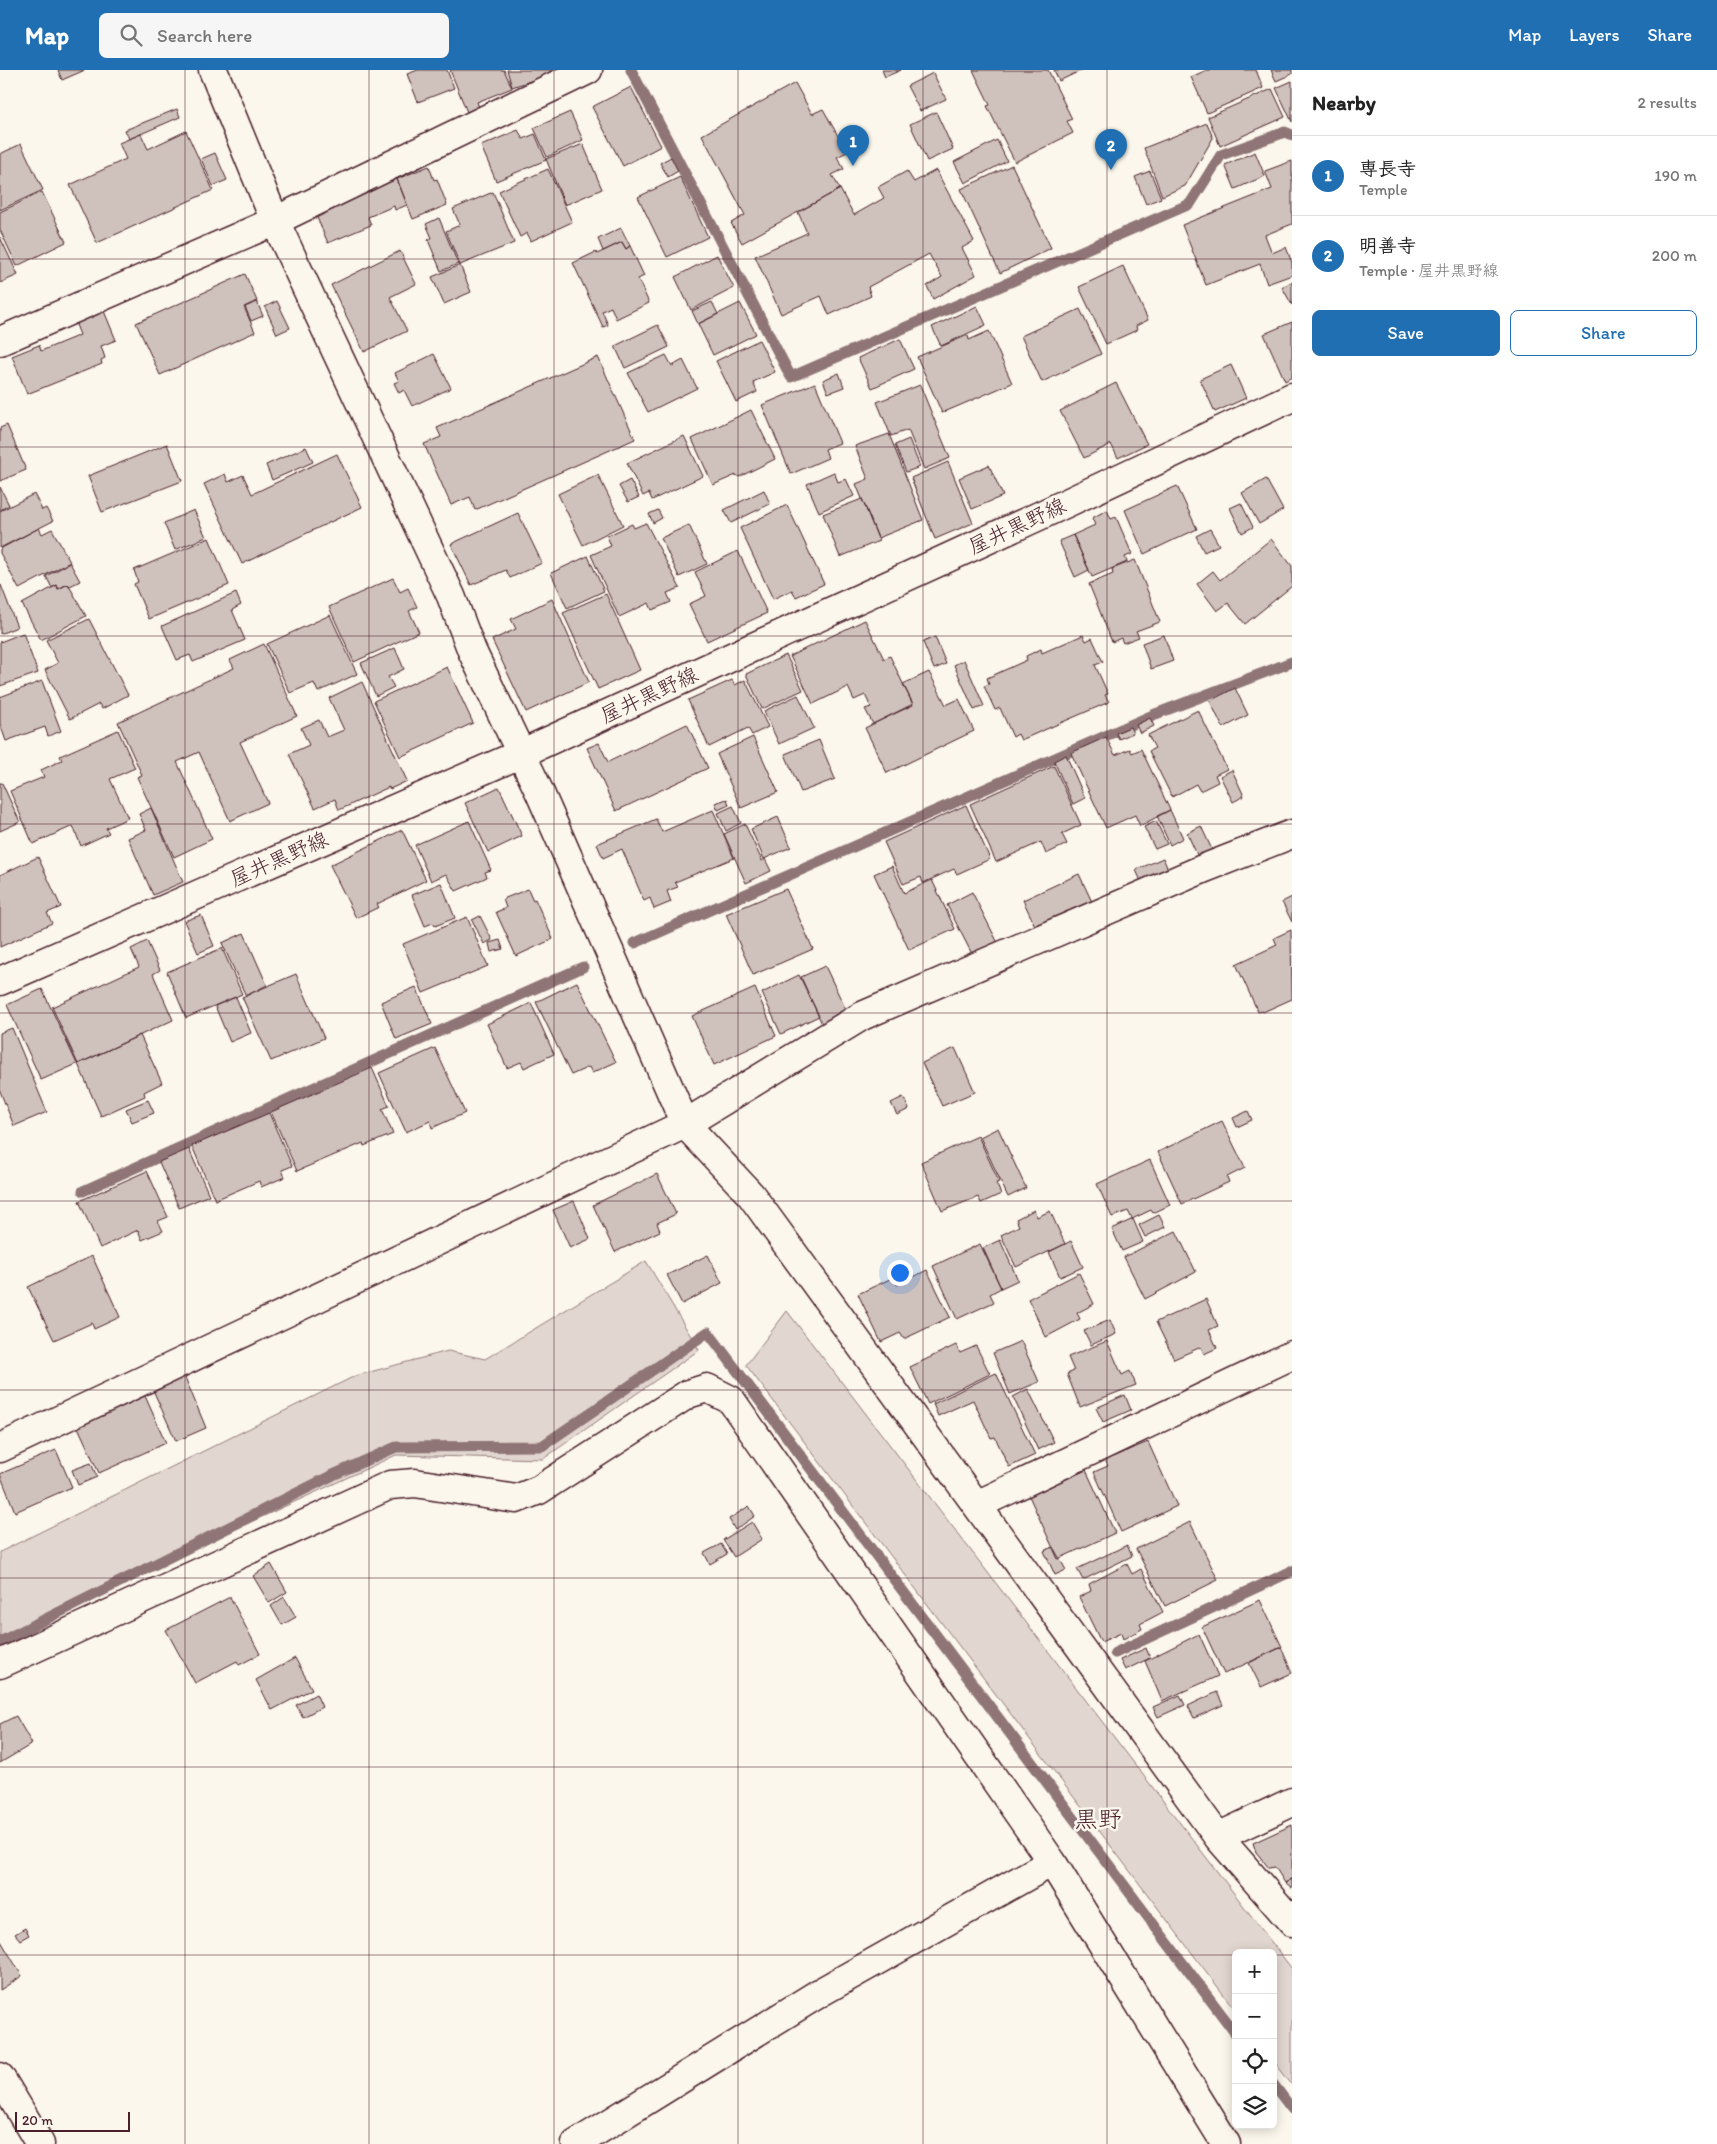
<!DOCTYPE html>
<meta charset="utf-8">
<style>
body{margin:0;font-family:Itim,"Klee One",sans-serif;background:#f6f6f6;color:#222}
.controls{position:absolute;right:15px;bottom:15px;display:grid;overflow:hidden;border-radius:8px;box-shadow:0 2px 12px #0003}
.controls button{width:45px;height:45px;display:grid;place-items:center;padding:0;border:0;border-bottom:1px solid #e0e0e0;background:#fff;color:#222;font:25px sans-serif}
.scale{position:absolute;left:15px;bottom:12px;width:115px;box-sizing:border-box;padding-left:5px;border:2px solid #4a1f2b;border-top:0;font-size:14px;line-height:18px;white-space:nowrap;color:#4a1f2b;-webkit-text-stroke:4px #fbf7ec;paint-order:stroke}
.you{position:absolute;left:899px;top:1202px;width:18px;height:18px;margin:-12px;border:4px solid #fff;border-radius:50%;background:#1a73e8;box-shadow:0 0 0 8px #1a73e833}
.badge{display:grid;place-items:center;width:32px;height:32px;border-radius:50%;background:#1f6fb2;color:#fff;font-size:16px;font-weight:700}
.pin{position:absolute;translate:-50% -41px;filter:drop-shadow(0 1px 2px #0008)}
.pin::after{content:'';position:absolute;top:26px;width:18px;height:15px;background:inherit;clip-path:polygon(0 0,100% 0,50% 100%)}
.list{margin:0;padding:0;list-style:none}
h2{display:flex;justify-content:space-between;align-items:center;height:65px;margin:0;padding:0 20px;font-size:21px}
h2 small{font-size:16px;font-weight:400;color:#767676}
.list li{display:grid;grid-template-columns:32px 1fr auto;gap:15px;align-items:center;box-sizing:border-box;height:80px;padding:0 20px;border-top:1px solid #e0e0e0}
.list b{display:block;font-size:19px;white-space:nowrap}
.list p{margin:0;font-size:16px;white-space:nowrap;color:#767676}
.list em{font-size:16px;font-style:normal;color:#767676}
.actions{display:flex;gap:10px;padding:15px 20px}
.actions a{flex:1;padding:11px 0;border:1px solid #1f6fb2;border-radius:8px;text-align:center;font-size:18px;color:#1f6fb2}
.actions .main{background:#1f6fb2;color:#fff}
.icon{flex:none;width:28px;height:28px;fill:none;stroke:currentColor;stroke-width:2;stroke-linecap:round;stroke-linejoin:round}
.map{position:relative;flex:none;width:1292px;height:2074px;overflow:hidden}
header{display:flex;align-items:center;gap:30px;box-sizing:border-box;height:70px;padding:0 25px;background:#1f6fb2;color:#fff}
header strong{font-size:24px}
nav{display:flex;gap:28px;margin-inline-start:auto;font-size:18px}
.search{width:350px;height:45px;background:#f6f6f6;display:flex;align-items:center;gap:12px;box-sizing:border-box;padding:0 18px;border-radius:8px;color:#767676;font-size:19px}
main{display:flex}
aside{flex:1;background:#fff}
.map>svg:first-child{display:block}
.green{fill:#e2d7d0;stroke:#967b7e}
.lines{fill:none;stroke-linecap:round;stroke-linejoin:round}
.stream{stroke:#907477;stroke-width:11}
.building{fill:#cfc2bc;stroke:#4a1f2b}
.minor-casing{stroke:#4a1f2b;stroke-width:31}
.tertiary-casing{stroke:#4a1f2b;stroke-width:31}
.secondary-casing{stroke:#4a1f2b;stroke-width:31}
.minor{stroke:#fbf7ec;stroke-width:28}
.tertiary{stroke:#fbf7ec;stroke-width:28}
.secondary{stroke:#fbf7ec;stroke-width:28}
.grid{fill:none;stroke:#4a1f2b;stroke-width:1;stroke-opacity:0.55}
.labels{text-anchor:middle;stroke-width:5;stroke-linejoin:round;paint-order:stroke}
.street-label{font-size:21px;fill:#4a1f2b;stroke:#fbf7ec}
.quarter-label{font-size:24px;fill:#4a1f2b;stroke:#fbf7ec}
</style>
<header>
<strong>Map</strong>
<div class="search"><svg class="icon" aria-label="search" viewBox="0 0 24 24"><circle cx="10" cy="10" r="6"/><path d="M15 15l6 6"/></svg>Search here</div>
<nav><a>Map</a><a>Layers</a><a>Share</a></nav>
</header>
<main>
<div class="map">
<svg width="1292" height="2074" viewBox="0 0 1292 2074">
<rect width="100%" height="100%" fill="#fbf7ec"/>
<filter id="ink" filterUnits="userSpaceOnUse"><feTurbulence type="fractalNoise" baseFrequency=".02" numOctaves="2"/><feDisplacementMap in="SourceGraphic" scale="10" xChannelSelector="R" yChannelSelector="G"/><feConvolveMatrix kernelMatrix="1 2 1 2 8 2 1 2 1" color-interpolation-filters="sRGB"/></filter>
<g filter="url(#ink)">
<path class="green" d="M646,1191L699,1280L543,1389L396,1385L0,1568V1482L355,1306L448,1281L485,1289Z
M787,1241L1292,1899V2015L1273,1990V1883H1236V1941L746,1295Z"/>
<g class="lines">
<path class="stream" d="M631,0L791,307L1190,134L1221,85L1285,62L1292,65
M635,873L1153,645L1292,592
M83,1121L583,897
M0,1572L333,1405L396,1377L542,1376L708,1262L1236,1964
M1115,1583L1292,1501
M1273,2014L1292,2039"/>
</g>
<path class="building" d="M58,0H85L62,10Z
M418,0H447L454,18L418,32L407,4Z
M450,0H504L512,18L477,32L479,37L467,42Z
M507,0H557L558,2L512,17Z
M882,0H901L885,7Z
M973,0H1048L1072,49L1067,51L1073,63L1015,92L987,36L990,35Z
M1054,0H1082L1059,11Z
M1207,0H1256L1263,18L1207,43L1191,7Z
M1271,0H1292V4L1276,11Z
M933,3L946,29L920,41L907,16Z
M1292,11V52L1276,18Z
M795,13L812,44L823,39L847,82L837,87L844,99L832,105L840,119L742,173L731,153L745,145L702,65Z
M631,17L661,76L623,96L592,37Z
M1272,19L1285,47L1220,76L1208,47Z
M177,39L180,47L129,69L125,60Z
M570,42L583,70L547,87L534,58Z
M936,42L953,79L927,91L910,54Z
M1207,53L1213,68L1185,116L1162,126L1144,78Z
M518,60L523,69L535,64L546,90L496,111L481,76Z
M186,61L213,120L97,173L70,115L126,89L119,73L141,64L148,79Z
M997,70L1007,91L965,113L954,92Z
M21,74L43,120L0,140V84Z
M583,74L602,119L565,135L546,89Z
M1255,82L1265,106L1235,119L1225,95Z
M215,83L227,110L213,116L201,89Z
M671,87L678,101L668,107L660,93Z
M1292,91V154L1265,165L1272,183L1286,177L1292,193V205L1267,214L1260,194L1206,215L1182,155L1272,119L1265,101Z
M1012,95L1051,178L1000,203L961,119Z
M429,96L434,110L437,109L447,135L413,149L397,109Z
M548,99L572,152L531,171L527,163L520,167L499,121Z
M936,100L974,171L962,178L976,205L933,229L927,216L942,207L929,184L868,217L871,226L829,245L821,226L781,244L755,186L807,163L798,142L840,119L854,145L884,128L878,117L907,101L914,112Z
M1150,101L1161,128L1146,134L1135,107Z
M680,107L708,167L667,187L638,127Z
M397,109L407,135L395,140L394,136L368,147L371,155L328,173L315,143Z
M42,122L66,172L17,196L0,160V142Z
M493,122L514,173L460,195L446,161L460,155L453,139Z
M439,148L458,194L441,201L428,170L432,168L426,154Z
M621,158L630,176L626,179L622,172L603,181L598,169Z
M0,167L18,205L0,213Z
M622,172L626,179L630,176L644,206L638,209L649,233L616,249L611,237L602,241L608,255L603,257L573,193L596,182L597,184Z
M400,181L416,214L390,227L407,261L364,282L331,215Z
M717,185L734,218L691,240L675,207Z
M460,195L471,222L444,234L432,207Z
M1123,196L1148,250L1136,256L1137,260L1106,274L1079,217Z
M245,204L257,231L244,237L255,262L160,305L136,253Z
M1292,212V235L1282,217Z
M277,231L290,258L277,264L265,237Z
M257,232L263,246L251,251L245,237Z
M712,232L718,244L698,254L692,241Z
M740,233L756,264L713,285L698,254Z
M977,236L986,255L941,276L932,257Z
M1080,239L1101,284L1042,312L1021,266Z
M104,241L116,270L101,276L105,288L101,290L102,294L27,324L12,286L39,275L41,281L80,265L75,252Z
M1292,252V307L1285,311L1264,264Z
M658,255L669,277L625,298L615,276Z
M989,261L1012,313L942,343L917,287L968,265L969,270Z
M900,269L914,299L872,318L858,288Z
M759,270L775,302L753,312L757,322L736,332L716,291Z
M434,284L451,318L412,336L404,320L399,323L394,313L399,311L395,303Z
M666,285L672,296L683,290L697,318L648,342L628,303Z
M598,287L635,369L475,440L470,427L451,435L424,374L441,367L437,358Z
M1231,295L1246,328L1215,342L1200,309Z
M839,303L844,317L828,323L823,310Z
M815,313L840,373L825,379L828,388L791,404L762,335Z
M1116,313L1147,374L1118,388L1111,374L1084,388L1060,341Z
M920,315L950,388L924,399L908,360L891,366L877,332Z
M751,340L775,389L739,407L736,405L713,415L692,369Z
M7,355L26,400L0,411V358Z
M889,364L923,450L878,468L856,414L868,409L855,376Z
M684,366L703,406L652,430L649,423L643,426L627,393Z
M909,369L920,397L906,402L895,375Z
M167,374L182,411L102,442L88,406Z
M306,377L313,392L272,410L266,395Z
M337,384L362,437L242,494L204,414L225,404L228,412L243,405L252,424Z
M948,392L973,453L935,469L911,408Z
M989,395L1003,426L972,439L959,408Z
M834,402L838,412L846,409L854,426L819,442L807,414Z
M598,405L623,455L583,475L558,424Z
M1266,409L1283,440L1259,454L1242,423Z
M630,410L639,427L628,432L619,416Z
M1177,416L1197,459L1144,484L1125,440Z
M0,417L9,435L0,440Z
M764,420L770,434L731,453L724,440Z
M34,424L42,440L46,438L53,451L0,478V441Z
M862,429L879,471L840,487L823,444Z
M1241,433L1253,457L1242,463L1230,438Z
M787,435L824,514L796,527L792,520L773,529L740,458Z
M194,440L206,467L175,480L164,453Z
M658,440L662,448L653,453L649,444Z
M1107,440L1111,449L1116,447L1132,484L1125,487L1127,492L1092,507L1073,465L1095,455L1092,448Z
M518,443L542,493L510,508L506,500L471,515L451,474Z
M646,453L680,518L667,523L671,532L652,540L649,533L619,547L591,485L611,476L607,466L632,454L634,458Z
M689,455L707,494L679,507L661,468Z
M39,458L42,464L52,459L70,492L19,519L0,483V479Z
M1210,459L1219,475L1204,482L1196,466Z
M1073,465L1089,500L1075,507L1059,471Z
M209,468L229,515L149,549L134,514L138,512L134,500Z
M1271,469L1292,496V516L1245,554L1228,533L1217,541L1197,514L1213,501L1220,510Z
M738,481L767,543L707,571L689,534L706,526L695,502Z
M588,486L604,521L567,538L551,503Z
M1135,490L1160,552L1136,561L1139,567L1123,573L1121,568L1112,572L1089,514L1113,504L1112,499Z
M70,493L80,511L70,516L68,514L58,519L57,515L52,518L46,506Z
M393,508L400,522L408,518L417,537L409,541L419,562L354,592L329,537Z
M68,514L86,546L41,570L22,534L57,515L58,519Z
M1,515L17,557L0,564V516Z
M236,523L241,535L232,540L245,570L193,592L190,585L177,590L162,556Z
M606,524L640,600L598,619L563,543Z
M552,529L589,612L526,642L492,570L516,559L511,549Z
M330,545L357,604L318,622L314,613L290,623L267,574Z
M89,549L128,625L102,639L99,634L70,649L45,600L58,593L46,570Z
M865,550L884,589L890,586L913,635L873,654L865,639L871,637L865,625L854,630L848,617L813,634L790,586Z
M23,563L38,603L0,616V572Z
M1083,565L1086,571L1092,568L1103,592L1095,595L1108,624L1105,625L1109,632L1021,670L1018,664L1013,667L1000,638L995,640L984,616L989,614L987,608L1027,590L1026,586L1041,579L1042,583Z
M1164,565L1173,591L1151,599L1142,573Z
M935,567L946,594L934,599L923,572Z
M264,574L297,646L240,672L268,733L230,751L199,682L177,692L212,769L174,787L137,707L142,705L118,652L234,598L230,590Z
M395,578L404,599L388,607L394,617L376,626L361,593Z
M786,585L803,620L762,639L746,604Z
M964,590L984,636L974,640L954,595Z
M447,597L473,653L400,687L374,631Z
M929,602L946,635L959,629L974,661L887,703L865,658L913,634L903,614Z
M732,610L735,615L745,610L768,657L752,665L748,658L709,677L688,630Z
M42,611L61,661L48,666L45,657L6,671L0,654V627Z
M362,612L407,711L390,719L389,717L339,740L335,729L315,738L289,684L309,675L301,658L319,650L327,667L344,660L329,628Z
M1235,618L1248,645L1223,658L1210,631Z
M798,625L814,658L779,674L764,641Z
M1198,640L1227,699L1215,705L1218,712L1200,721L1196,714L1172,727L1149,681L1155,678L1148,665Z
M1150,648L1154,656L1140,663L1136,655Z
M687,654L708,698L616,741L587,678L599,673L608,692Z
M1130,657L1133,663L1119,669L1116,663Z
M118,660L135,698L110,709L128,748L106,758L109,763L81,776L73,756L33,774L10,721L44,707L41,700L62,690L60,686Z
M753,667L778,722L741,738L717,684Z
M1106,667L1115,685L1130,679L1132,683L1141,679L1170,740L1140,756L1135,745L1106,758L1071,683Z
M819,670L835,709L801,722L785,684Z
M1066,685L1085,728L1073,734L1054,691Z
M1054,696L1081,755L1062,764L1067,774L1046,784L1041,772L996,792L970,734Z
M1232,700L1244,726L1233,732L1220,706Z
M0,713H2L20,752L0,761Z
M499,717L522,766L488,782L465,733Z
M727,729L729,735L718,740L715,733Z
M966,735L990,789L957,804L954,799L923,813L921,807L903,814L884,772Z
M733,736L741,753L726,761L718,743Z
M151,738L183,812L153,825L128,768L146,760L139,744Z
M713,740L734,788L675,812L678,817L667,821L671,832L654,839L650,828L644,831L622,779L603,788L597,774L656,749L662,762Z
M1170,740L1183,768L1170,775L1157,746Z
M778,747L791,777L764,789L751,759Z
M469,751L491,800L485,802L487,807L456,821L446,804L431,811L415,775Z
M1156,751L1167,774L1155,779L1144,757Z
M745,754L762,791L765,789L771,801L746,813L724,764Z
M1201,756L1213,782L1199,789L1187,763Z
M402,760L426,810L377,834L379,837L356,848L330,795Z
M38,787L61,837L47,843L52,853L0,877V805Z
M1163,788L1171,806L1144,818L1136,800Z
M892,796L904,823L932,810L955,859L909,880L874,804Z
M1079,804L1093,834L1037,860L1023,830Z
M441,813L455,848L435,856L433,853L425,856L412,825Z
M528,819L533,830L535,829L553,869L516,886L496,842L506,838L503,829Z
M786,819L813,879L753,905L726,844Z
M972,822L1000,877L975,890L947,835Z
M1292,827V852L1282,832Z
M201,845L214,876L198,883L184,851Z
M480,846L492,870L484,874L472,850Z
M467,847L488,896L423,923L403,874Z
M1291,860L1292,929L1263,942L1262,941L1258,942L1236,894L1277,875L1274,868Z
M244,863L267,915L246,926L222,873Z
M500,870L503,879L491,882L489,873Z
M147,871L160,900L153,904L173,950L78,994L52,937L139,897L131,879Z
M222,878L242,924L186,948L167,902Z
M825,896L847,942L822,954L801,907Z
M296,904L324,968L271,991L242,927Z
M799,905L819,946L781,964L762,923Z
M577,912L616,992L592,1003L589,997L571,1005L536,932Z
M416,917L432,954L396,969L381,932Z
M755,918L776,966L714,995L692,946Z
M42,919L77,994L41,1010L7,935Z
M236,927L251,963L230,972L215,936Z
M531,933L554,984L524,998L521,992L507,998L487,954Z
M12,958L47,1042L14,1056L0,1021V963Z
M140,965L162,1013L144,1022L145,1026L101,1046L78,994Z
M435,978L465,1043L432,1058L430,1051L406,1062L379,1003Z
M955,978L975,1022L942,1036L922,993Z
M372,998L389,1036L382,1039L393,1064L364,1076L363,1073L297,1101L271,1042Z
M903,1027L909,1039L897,1045L891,1033Z
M148,1030L154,1043L132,1052L126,1039Z
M1248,1041L1252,1050L1237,1057L1233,1048Z
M269,1043L292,1096L282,1100L285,1107L261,1117L259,1111L215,1130L192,1076Z
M1222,1051L1245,1098L1227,1107L1229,1112L1182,1134L1158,1082Z
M998,1058L1026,1118L1008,1127L980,1067Z
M978,1066L999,1112L996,1113L1001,1124L981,1133L978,1127L942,1141L921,1092Z
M189,1079L209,1125L179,1138L159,1092Z
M1150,1090L1170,1135L1153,1143L1151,1140L1132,1149L1128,1141L1112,1147L1097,1114Z
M147,1101L168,1147L158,1151L163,1161L142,1170L138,1160L100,1178L79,1131Z
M657,1104L676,1144L657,1153L660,1161L615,1182L593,1135Z
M574,1131L590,1169L570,1178L553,1140Z
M1034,1140L1037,1147L1050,1141L1065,1174L1016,1197L1001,1165L1019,1156L1016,1149Z
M1159,1145L1165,1157L1145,1167L1139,1155Z
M1133,1149L1143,1172L1122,1181L1112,1159Z
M1176,1161L1196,1202L1145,1229L1124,1187Z
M1000,1170L1018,1210L1001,1218L983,1178Z
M1071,1171L1083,1197L1060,1207L1049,1182Z
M980,1174L1001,1218L990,1224L994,1232L957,1249L933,1196Z
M708,1185L722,1213L682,1234L667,1205Z
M92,1186L120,1247L94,1259L92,1253L54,1270L28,1217Z
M927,1200L950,1247L904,1269L900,1263L881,1272L858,1224L894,1207L897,1215Z
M1079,1203L1094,1234L1077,1243L1080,1249L1046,1267L1028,1229Z
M1206,1229L1218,1256L1209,1260L1217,1278L1204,1284L1201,1277L1174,1289L1156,1252Z
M1110,1250L1116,1264L1091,1275L1084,1261Z
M1021,1271L1039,1312L1010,1324L993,1283Z
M1107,1271L1122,1305L1130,1301L1136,1315L1080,1337L1067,1304L1074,1301L1068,1287Z
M956,1275L960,1283L976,1276L990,1304L928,1334L910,1297Z
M996,1303L1035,1385L1009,1397L995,1367L991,1368L973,1330L938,1346L933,1334Z
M184,1305L206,1358L176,1371L153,1320Z
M1028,1319L1054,1372L1038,1380L1013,1327Z
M1125,1325L1131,1340L1103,1352L1096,1338Z
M145,1326L166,1373L99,1403L78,1357Z
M1148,1372L1177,1436L1121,1462L1094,1402L1108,1396L1105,1390Z
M56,1380L72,1417L15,1442L0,1404Z
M91,1393L97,1407L78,1415L72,1400Z
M1086,1400L1115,1463L1058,1489L1029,1426Z
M749,1436L755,1446L735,1460L729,1449Z
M752,1452L762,1469L734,1487L723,1470Z
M1190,1452L1218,1510L1165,1536L1136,1479Z
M721,1474L727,1484L710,1494L704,1483Z
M1127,1475L1132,1486L1083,1510L1077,1499Z
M1053,1477L1066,1500L1055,1505L1044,1481Z
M271,1494L287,1522L269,1533L253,1506Z
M1127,1494L1132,1504L1141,1499L1163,1542L1140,1554L1142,1559L1123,1569L1121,1563L1101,1572L1079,1527L1091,1521L1089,1514Z
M230,1527L260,1584L239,1595L237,1591L195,1613L166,1560Z
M284,1527L296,1547L282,1555L271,1536Z
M1260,1530L1282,1577L1224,1604L1202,1557Z
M1199,1564L1218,1606L1162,1631L1145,1591Z
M1281,1577L1292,1603L1261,1617L1249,1593Z
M1146,1578L1150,1588L1125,1600L1120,1590Z
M295,1588L312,1619L272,1640L256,1610Z
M1217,1622L1223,1635L1194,1648L1188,1636Z
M316,1624L322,1637L303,1647L296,1635Z
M1180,1625L1185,1635L1158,1647L1153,1637Z
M16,1646L32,1674L0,1693V1654Z
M1292,1755V1809L1285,1813L1275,1797L1269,1798L1256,1782L1253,1773Z
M1292,1809V1819L1285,1813Z
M25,1858L29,1865L20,1870L15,1864Z
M1,1871L22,1906L0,1920V1871Z"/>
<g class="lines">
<defs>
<path id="minor" d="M0,271L275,151L588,0
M685,1054L751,1125L1218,1767L1292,1852
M0,1378L685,1054L862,946L1205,798L1292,764
M977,1435L1292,1285
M0,1594L390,1415L415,1413L516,1429L539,1420L688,1324L707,1318L731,1330L1052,1792L1226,2074
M1218,1767L1292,1732
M0,2007L40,2074
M576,2074L821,1922L1052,1792"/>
<path id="tertiary" d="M213,0L275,151L451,526L472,581L540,723L685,1054"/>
<path id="secondary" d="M0,911L520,684L1039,446L1292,327"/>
</defs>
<use href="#minor" class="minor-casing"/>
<use href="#tertiary" class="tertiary-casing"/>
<use href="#secondary" class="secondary-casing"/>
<use href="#minor" class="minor"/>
<use href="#tertiary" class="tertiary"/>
<use href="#secondary" class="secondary"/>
</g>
</g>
<path class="grid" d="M185,0V2074M369,0V2074M554,0V2074M738,0V2074M923,0V2074M1107,0V2074M0,189H1292M0,377H1292M0,566H1292M0,754H1292M0,943H1292M0,1131H1292M0,1320H1292M0,1508H1292M0,1697H1292M0,1885H1236M1273,1885H1292"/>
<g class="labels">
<g class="street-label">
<text transform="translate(1017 456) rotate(-25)" y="7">屋井黒野線</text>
<text transform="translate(649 625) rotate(-25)" y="7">屋井黒野線</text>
<text transform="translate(279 789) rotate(-24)" y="7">屋井黒野線</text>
</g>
<g class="quarter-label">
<text x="1098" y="1757">黒野</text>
</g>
</g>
</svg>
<div class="controls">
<button>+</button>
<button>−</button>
<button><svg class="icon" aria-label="locate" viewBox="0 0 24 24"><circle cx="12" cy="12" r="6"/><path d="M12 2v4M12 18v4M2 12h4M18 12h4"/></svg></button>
<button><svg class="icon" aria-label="layers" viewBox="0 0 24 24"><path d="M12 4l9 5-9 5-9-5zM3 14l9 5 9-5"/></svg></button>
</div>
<div class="scale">20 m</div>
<div class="you"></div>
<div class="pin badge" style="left:853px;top:96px">1</div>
<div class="pin badge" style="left:1111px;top:100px">2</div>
</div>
<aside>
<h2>Nearby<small>2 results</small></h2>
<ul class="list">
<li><span class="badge">1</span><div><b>専長寺</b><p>Temple</p></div><em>190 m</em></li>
<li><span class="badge">2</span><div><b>明善寺</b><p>Temple · 屋井黒野線</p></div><em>200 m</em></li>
</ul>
<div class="actions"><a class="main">Save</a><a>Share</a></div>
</aside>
</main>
